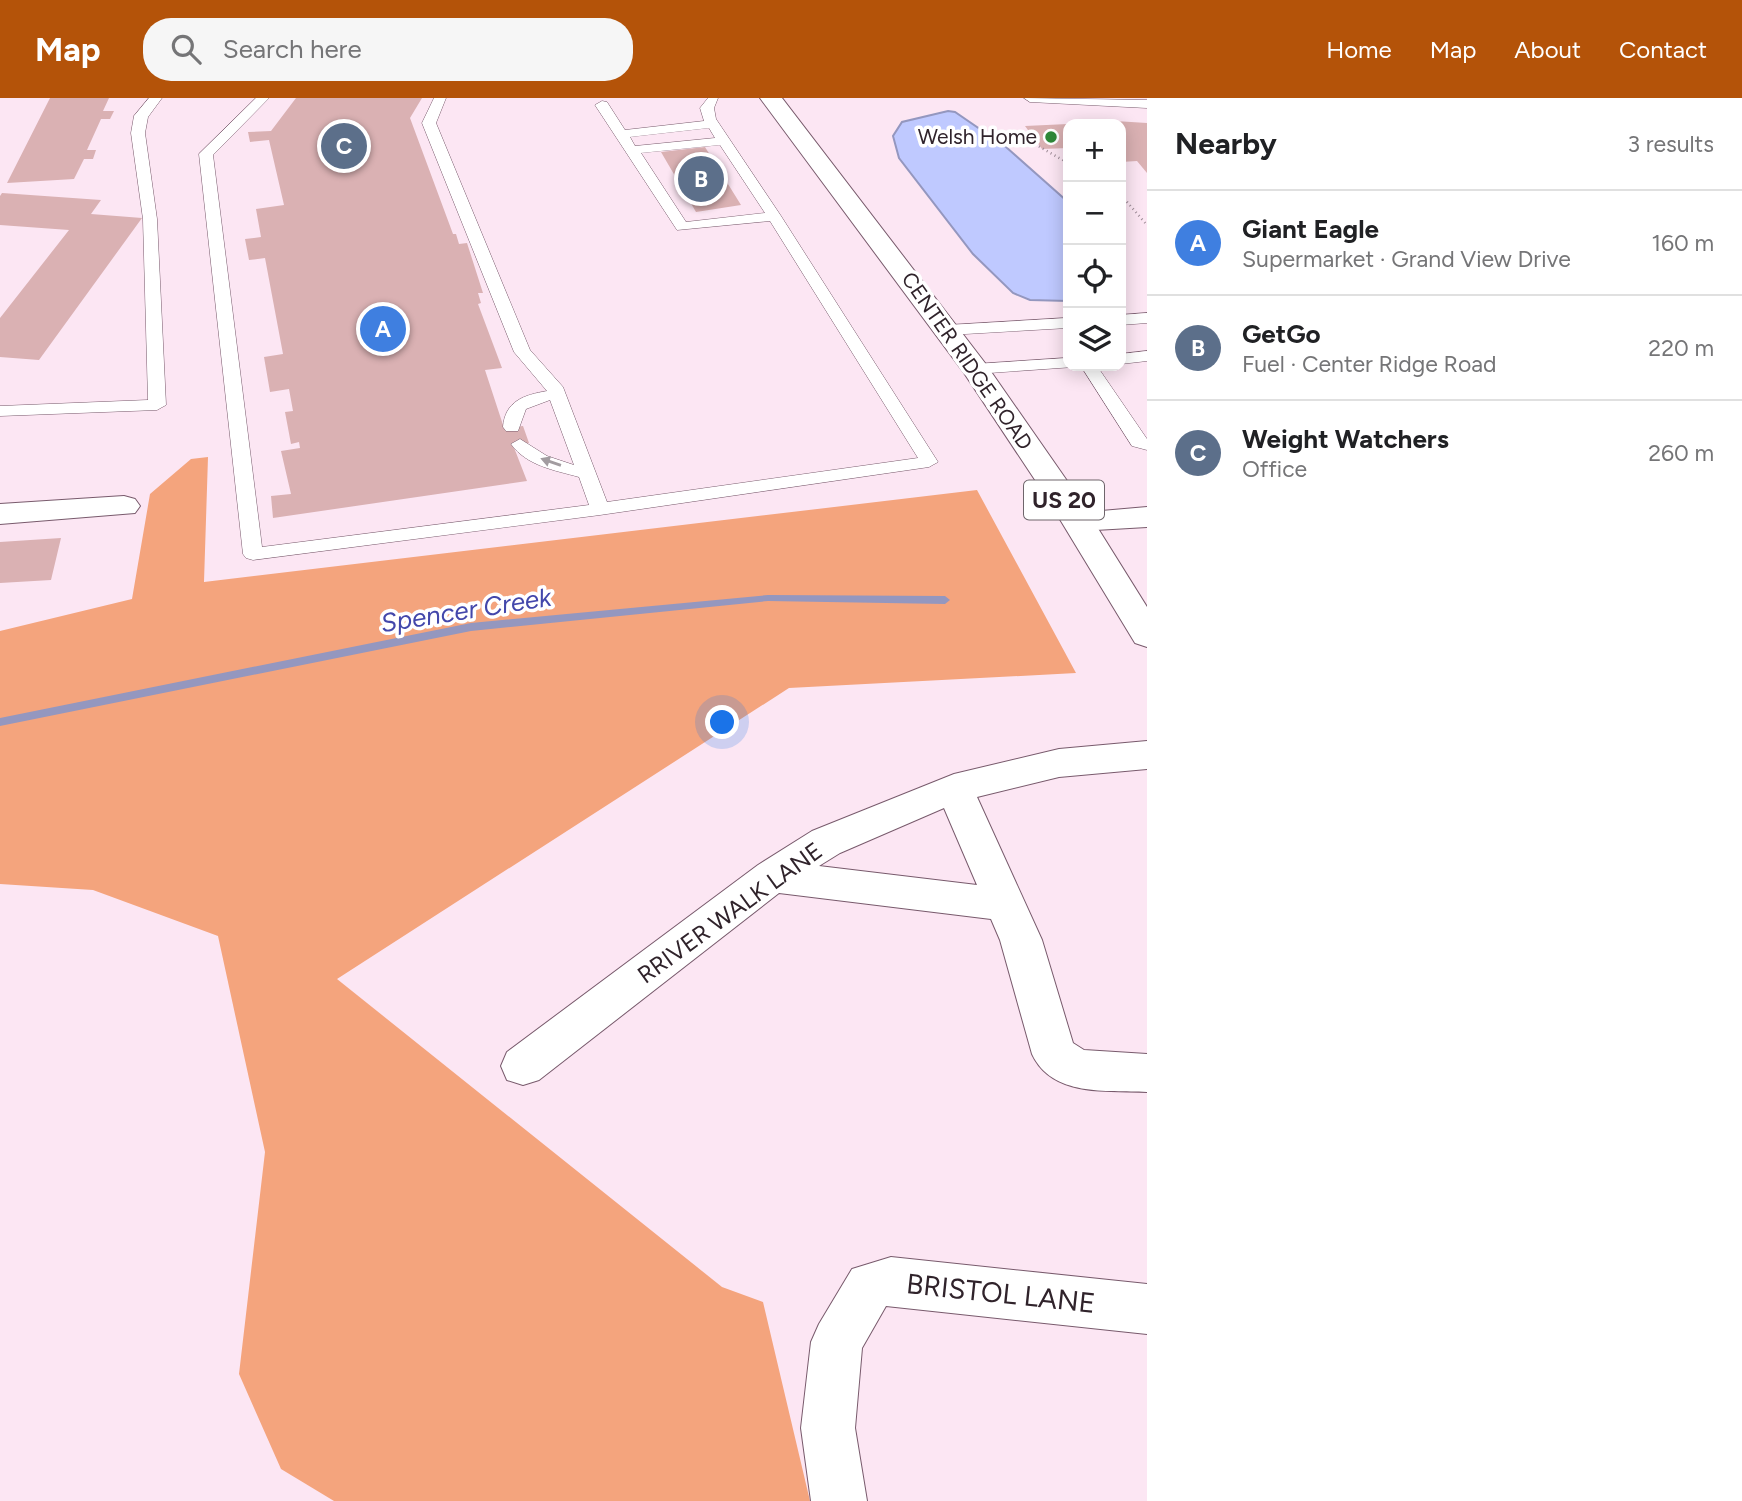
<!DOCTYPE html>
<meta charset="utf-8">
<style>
body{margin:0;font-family:Figtree,sans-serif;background:#f6f6f6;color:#202124}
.controls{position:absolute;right:21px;top:21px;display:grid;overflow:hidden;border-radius:14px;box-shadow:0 4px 18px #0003}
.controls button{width:63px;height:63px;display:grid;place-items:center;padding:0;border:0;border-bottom:2px solid #e0e0e0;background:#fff;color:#202124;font:35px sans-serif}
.you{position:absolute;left:723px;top:625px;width:24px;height:24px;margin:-18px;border:5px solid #fff;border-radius:50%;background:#1a73e8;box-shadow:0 0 0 10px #1a73e833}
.badge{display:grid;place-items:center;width:46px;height:46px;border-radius:50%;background:#b45309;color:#fff;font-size:23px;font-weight:700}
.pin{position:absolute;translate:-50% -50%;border:4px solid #fff;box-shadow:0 2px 7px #0006}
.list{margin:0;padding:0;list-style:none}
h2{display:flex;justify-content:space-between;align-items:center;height:91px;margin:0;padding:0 28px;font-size:30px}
h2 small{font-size:23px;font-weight:400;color:#757577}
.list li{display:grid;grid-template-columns:46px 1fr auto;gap:21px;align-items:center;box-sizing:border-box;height:105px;padding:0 28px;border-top:2px solid #e0e0e0}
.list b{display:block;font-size:26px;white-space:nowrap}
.list p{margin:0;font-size:23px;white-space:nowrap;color:#757577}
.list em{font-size:23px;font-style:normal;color:#757577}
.icon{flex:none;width:38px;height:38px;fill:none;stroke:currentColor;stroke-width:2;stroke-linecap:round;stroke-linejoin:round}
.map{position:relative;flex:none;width:1147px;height:1403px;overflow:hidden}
header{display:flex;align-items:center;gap:42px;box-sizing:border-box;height:98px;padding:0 35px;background:#b45309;color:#fff}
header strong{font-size:33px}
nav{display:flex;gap:38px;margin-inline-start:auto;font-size:24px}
.search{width:490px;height:63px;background:#f6f6f6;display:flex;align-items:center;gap:18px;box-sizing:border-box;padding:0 24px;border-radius:28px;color:#757577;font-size:26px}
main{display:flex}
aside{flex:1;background:#fff}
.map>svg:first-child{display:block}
.green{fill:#f4a47d}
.water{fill:#bfc9ff;stroke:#9497bf;stroke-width:2}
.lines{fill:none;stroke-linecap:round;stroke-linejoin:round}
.stream{fill:#9497bf;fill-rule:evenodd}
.building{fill:#dab1b3}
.lane-casing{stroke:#785a6c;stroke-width:1}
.street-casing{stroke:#785a6c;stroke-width:2}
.secondary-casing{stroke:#785a6c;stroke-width:2}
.primary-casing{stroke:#785a6c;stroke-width:2}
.path{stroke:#9f8d98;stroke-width:2.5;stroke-dasharray:1 3.5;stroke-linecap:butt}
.lane{fill:#fff;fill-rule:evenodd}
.street{fill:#fff;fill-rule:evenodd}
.secondary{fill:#fff;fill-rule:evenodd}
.primary{fill:#fff;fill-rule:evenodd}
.oneway{fill:#a29ca0}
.poi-dot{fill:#2e8838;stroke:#fff;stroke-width:2.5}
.labels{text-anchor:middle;stroke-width:7;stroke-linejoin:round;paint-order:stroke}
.far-poi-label{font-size:21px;fill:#30232b;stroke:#fff;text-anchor:end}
.far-street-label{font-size:21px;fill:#30232b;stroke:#fff}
.shield{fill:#fff;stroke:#6e656b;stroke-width:2}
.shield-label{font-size:23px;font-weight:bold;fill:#30232b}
.street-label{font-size:24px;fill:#30232b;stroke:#fff}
.water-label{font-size:26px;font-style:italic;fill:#4347ab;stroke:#fff}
.near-street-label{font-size:28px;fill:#30232b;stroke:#fff}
</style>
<header>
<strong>Map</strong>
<div class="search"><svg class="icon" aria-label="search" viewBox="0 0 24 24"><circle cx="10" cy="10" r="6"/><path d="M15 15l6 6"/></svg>Search here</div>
<nav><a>Home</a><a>Map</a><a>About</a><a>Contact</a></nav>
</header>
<main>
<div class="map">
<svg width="1147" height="1403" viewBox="0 0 1147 1403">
<rect width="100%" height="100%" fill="#fce6f3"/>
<path class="green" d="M208,359L204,484L977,392L1076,575L789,590L337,881L722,1189L763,1204L810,1403H334L281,1371L239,1276L265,1054L218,838L93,792L0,786V533L132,501L150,396L191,361Z"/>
<path class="water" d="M948,13L955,14L1006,49L1068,104V203L1030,202L1013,195L973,156L899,60L893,38L902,24Z"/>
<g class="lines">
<path class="stream" d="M768,497L945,498L950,502L945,506L768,503L471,533L0,628V620L471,525Z"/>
</g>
<path class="building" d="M50,0H109L103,13H114L110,21H101L87,52H96L93,61H84L74,81L7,85Z
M296,0H422L410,20L453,136H456L459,146L467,145L483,195H478L481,205L478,206L502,270L485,272L504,330L523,328L529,345L513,347L527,383L273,420L271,398L291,396L281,353L300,350L299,344L291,346L285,314L293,313L289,291L270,294L264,259L283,256L265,160L249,162L245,141L261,139L256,111L284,107L269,42L250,44L248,34L271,33Z
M1115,23L1147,25V75L1137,63L1121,64V26H1098Z
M1068,26V50L1042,51L1025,28Z
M705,49L741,107L696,114L661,54Z
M2,95L101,102L91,116L142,120L39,262L0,259V220L69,132L0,127V98Z
M61,440L51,482L0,485V444Z"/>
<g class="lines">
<defs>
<path id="lane" d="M149,0H162L148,19L145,35L157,121L166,307L157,312L0,318V308L148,302L143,121L131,35L134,18Z
M256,0H269L213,57L262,449L589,407L579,379C554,372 527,368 511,346L520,341L547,358L574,367L550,302L526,311L518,333H506L503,329C505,303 524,297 547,293L514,254L422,25L434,0H446L436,25L530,252L563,289L607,404L918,360L770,123L677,132L595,7L602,3L607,4L625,32L704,23L700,10L708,0H718L714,10L716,21L781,118L938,364L929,369L600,417L253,462L246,460L243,456L199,56ZM709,30L715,40L635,48L630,39ZM720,47L765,115L686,124L641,55Z
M1024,0L1147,2V10L1030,4Z
M1147,215V225L1121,227V217Z
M1068,220V230L948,237L940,232L948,227Z
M1147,253V263L1121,266V256Z
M1068,260V268L1074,269L975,276L967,271L975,266Z
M1081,268H1097L1147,341V352L1132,348Z"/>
<path id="street" d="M124,398L135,401L140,408L135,415L0,426V406Z
M1147,643V671L1059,679L977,699L1042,842L1073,945L1084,952L1147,956V994C1106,992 1052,999 1032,956L1000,842L991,821L779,795L539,982L523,987L507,982L501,968L507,954L758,767L812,733L954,676L1059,651ZM944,710L977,787L819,768L840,755Z
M891,1159L1147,1186V1236L886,1208L862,1250L855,1330L867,1403H811L801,1330L811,1244L819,1226L852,1171Z"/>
<path id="secondary" d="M1147,409V429L1078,433L1067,430L1062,423L1067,416Z"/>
<path id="primary" d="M760,0H782L985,265L1079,400L1147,509V549L1135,545L1047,400L964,275Z"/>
</defs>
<use href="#lane" class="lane-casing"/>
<use href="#street" class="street-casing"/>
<use href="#secondary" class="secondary-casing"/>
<use href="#primary" class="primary-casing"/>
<path class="path" d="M1033,38L1026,41L1068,65
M1121,97L1147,127"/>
<use href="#lane" class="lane"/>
<use href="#street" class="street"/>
<use href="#secondary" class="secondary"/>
<use href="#primary" class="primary"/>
</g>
<defs><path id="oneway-solid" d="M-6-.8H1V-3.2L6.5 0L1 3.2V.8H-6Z" transform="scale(1.75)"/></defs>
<use class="oneway" href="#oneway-solid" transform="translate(551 364) rotate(-161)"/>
<circle class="poi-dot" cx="1051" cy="39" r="7"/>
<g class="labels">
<g class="far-poi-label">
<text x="1037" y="46">Welsh Home</text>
</g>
<g class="far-street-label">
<text transform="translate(967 263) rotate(55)" y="7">CENTER RIDGE ROAD</text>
</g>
<rect class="shield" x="1024" y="382.5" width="80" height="39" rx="5"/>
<g class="shield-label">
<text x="1064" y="410">US 20</text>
</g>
<g class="street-label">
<text transform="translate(730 815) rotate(-36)" y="8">RRIVER WALK LANE</text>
</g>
<g class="water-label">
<text transform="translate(466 512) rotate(-9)" y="9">Spencer Creek</text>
</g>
<g class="near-street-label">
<text transform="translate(1001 1195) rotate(6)" y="10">BRISTOL LANE</text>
</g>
</g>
</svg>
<div class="controls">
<button>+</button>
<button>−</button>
<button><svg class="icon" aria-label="locate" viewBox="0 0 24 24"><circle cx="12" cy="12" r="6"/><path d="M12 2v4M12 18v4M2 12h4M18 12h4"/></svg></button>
<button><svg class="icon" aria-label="layers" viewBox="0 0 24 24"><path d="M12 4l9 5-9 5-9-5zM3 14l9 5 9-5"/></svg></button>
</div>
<div class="you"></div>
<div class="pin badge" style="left:383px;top:231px;background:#3f7fe0">A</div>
<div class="pin badge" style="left:701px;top:81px;background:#5c6f8a">B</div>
<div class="pin badge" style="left:344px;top:48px;background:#5c6f8a">C</div>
</div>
<aside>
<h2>Nearby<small>3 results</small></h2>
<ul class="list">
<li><span class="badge" style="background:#3f7fe0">A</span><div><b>Giant Eagle</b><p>Supermarket · Grand View Drive</p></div><em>160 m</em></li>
<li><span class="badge" style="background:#5c6f8a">B</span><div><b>GetGo</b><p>Fuel · Center Ridge Road</p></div><em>220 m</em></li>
<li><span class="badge" style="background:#5c6f8a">C</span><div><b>Weight Watchers</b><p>Office</p></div><em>260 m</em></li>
</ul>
</aside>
</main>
